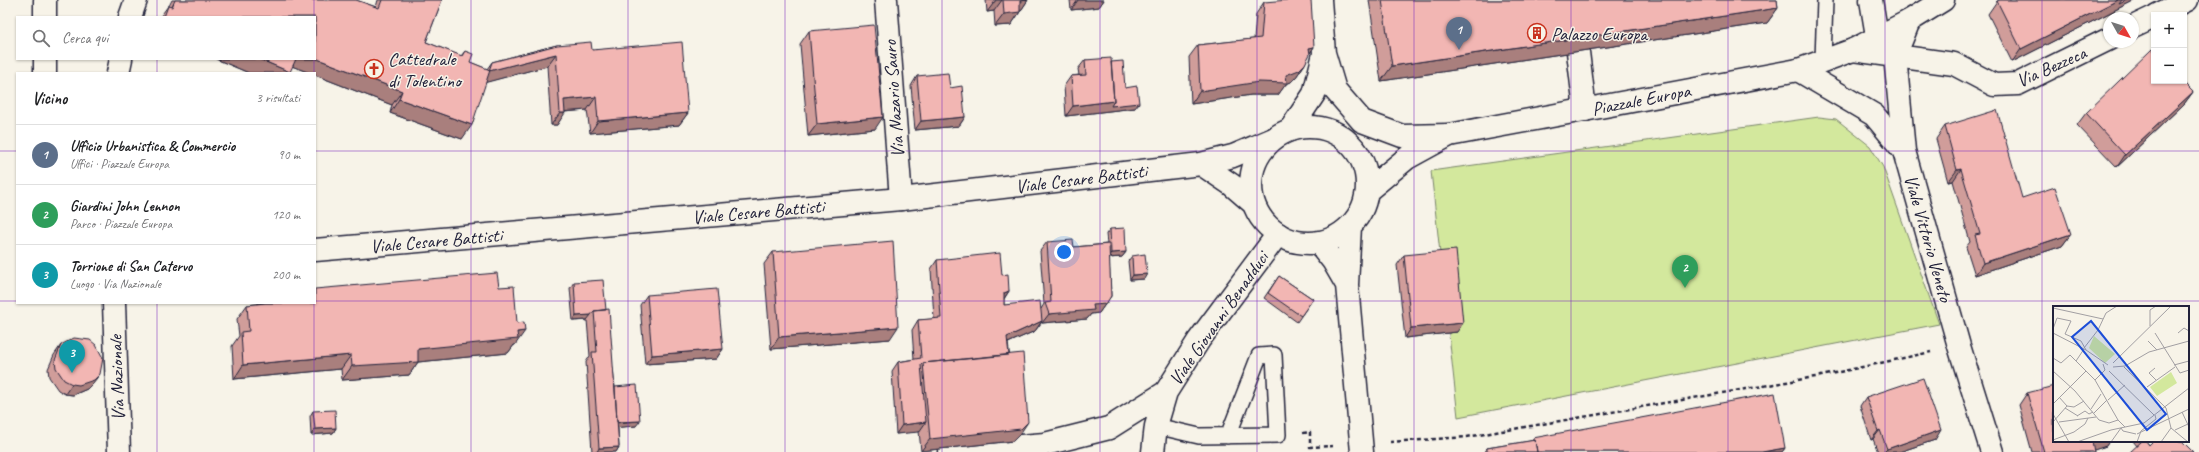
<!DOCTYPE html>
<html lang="it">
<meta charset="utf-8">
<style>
body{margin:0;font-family:Caveat,sans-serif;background:#f2f2f2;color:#202124}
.controls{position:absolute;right:12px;top:12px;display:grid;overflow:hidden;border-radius:0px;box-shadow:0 1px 3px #0004}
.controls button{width:36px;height:36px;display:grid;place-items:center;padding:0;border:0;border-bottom:1px solid #e0e0e0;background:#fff;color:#202124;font:20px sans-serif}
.compass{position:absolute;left:2103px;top:12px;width:36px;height:36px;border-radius:50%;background:#fff;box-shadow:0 1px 3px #0004;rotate:129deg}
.you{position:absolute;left:1064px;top:252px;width:14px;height:14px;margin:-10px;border:3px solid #fff;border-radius:50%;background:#1a73e8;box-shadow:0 0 0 6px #1a73e833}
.badge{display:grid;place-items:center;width:26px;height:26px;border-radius:50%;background:#c8321e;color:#fff;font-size:13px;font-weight:700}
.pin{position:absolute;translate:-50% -33px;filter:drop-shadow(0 1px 2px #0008)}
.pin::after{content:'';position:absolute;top:21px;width:14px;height:12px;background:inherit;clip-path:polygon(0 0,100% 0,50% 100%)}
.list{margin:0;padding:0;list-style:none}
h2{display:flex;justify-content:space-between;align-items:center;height:52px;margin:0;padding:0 16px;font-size:17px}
h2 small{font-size:13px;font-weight:400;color:#757577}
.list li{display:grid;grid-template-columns:26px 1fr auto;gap:12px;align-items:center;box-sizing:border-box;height:60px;padding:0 16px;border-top:1px solid #e0e0e0}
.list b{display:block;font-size:15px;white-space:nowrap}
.list p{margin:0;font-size:13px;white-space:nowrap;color:#757577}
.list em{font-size:13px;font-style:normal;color:#757577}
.icon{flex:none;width:22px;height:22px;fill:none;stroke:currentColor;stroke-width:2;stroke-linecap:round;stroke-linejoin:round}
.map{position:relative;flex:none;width:2199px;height:452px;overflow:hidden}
.search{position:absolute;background:#fff;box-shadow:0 1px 3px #0004;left:16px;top:16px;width:300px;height:44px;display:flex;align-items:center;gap:10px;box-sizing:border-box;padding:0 14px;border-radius:0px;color:#757577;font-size:15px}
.panel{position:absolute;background:#fff;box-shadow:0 1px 3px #0004;left:16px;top:72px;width:300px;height:232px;border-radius:0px}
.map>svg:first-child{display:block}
.green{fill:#d3e89d;stroke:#7a856c}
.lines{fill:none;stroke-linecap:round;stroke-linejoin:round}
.service-casing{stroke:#22223b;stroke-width:18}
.pedestrian-casing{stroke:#22223b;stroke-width:25}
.minor-casing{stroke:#22223b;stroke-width:25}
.tertiary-casing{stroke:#22223b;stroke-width:25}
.secondary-casing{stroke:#22223b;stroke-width:25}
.path{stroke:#22223b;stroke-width:2.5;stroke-dasharray:4 3;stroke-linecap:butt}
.service{stroke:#f7f3e8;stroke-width:15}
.pedestrian{stroke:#f7f3e8;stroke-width:22}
.minor{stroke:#f7f3e8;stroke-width:22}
.tertiary{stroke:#f7f3e8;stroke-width:22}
.secondary{stroke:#f7f3e8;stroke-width:22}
.wall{fill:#d09d9a;stroke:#22223b}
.shaded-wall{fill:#a97f7d;stroke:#22223b}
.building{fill:#f2b6b3;stroke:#22223b}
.grid{fill:none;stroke:#7b2cbf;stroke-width:1;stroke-opacity:0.55}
.labels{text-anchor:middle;stroke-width:3;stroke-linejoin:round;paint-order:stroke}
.poi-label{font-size:19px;fill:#22223b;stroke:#f7f3e8;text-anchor:start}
.street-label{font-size:19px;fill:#22223b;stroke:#f7f3e8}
.inset-road{fill:none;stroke:#a29fa3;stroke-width:1}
.view{fill:#1d4ed8;fill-opacity:0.15;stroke:#1d4ed8;stroke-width:2}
.inset-edge{fill:none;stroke:#22223b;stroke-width:2}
</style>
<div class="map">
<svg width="2199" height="452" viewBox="0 0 2199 452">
<rect width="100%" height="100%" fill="#f7f3e8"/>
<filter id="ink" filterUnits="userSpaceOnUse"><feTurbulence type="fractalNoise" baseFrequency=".025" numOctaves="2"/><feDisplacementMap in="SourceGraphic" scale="8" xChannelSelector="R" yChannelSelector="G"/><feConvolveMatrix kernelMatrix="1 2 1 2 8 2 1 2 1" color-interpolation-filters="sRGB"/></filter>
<g filter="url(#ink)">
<path class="green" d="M1819,117L1836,119L1870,146L1883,167L1939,324L1458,417L1431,171Z"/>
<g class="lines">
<defs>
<path id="service" d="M1823,60L1825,0
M1156,426L1199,436L1278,435L1274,355L1259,356L1228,436"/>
<path id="pedestrian" d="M1578,52L1585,110"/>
<path id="minor" d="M886,0L901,199
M1320,0L1324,53L1335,90L1362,121L1402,136L1449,135
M1871,0L1877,36
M2157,15L2187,0
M1909,21L1895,56L1904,151L1959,346L1992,452
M2133,27L2154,17
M1853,50L1954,64L1994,85L2018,84L2109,39
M1798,70L1874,115L1904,151
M1290,130L1314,94L1324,54
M949,452L1045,444L1109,428L1166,392
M1153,452L1156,426L1166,392L1199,340L1278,234"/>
<path id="tertiary" d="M1251 185a58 58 0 1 1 116 0a58 58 0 1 1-116 0Z
M1201,164L1232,185L1254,204
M1367,191L1407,158L1449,135L1798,70L1853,50L1909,21L1943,0
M1318,242L1333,261L1347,285L1350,226
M315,250L901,199L1201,164L1233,156L1273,139
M1347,285L1362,452"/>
<path id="secondary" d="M45,17V0
M130,17L136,0
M45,73V59
M118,73L121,59
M114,303L119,452"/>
</defs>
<use href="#service" class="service-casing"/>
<use href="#pedestrian" class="pedestrian-casing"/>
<use href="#minor" class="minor-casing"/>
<use href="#tertiary" class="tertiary-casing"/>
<use href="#secondary" class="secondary-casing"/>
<path class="path" d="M1303,433L1310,432V447L1333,446
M1390,442L1467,437L1821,376L1931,352"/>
<use href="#service" class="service"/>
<use href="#pedestrian" class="pedestrian"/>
<use href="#minor" class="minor"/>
<use href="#tertiary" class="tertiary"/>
<use href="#secondary" class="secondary"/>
</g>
<path class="wall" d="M172,0H356L376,7L378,0H442L426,42L461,56L465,51L470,62L487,69L492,62L557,45L592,50L688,113L679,125L590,133L587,110L565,112L557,125H551L547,66L486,82L462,139L390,113L392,105L315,75V73H310L292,66L249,73L216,59H315V17H160L168,6H169Z
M986,0H1028L1011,25L995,26L994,11L987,12Z
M1070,0H1104L1099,7L1071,10Z
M1369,0H1777L1778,8L1767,23L1381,81Z
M2000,0H2135L2012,62L1988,14L1997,1Z
M1264,2L1314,47L1309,54L1305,64L1296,77L1291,82L1286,84L1278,95H1251L1191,104L1189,57L1198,45L1254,39L1256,14Z
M809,31L875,129L808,136L800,44Z
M1085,60L1111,62L1135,108L1066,116L1064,86L1071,76L1079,75L1078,69Z
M917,76L950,88L965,117L959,126L915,130L911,86Z
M2193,92L2184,104L2117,167L2077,125L2086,113Z
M1945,126L2022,198L2071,234L2062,246L1975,275L1966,247L1970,242L1953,181L1948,182L1936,139Z
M1110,229L1126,252L1122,257L1109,258L1111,296L1099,313L1091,314L1087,319L1042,323V322L1035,331L1008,343L1020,434L1013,441L921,451L919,431L896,434L892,371L898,362L914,359L912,330L918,320L934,319L931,269L937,260L1002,275L1009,291L1004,299V305L1041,309L1044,304L1040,251L1047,242L1074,247L1107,244L1106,234Z
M773,252L890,339L771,349L764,264Z
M1404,255L1457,332L1405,338L1397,265Z
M1132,256L1144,279L1130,280L1128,261Z
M1279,276L1313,299L1297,322L1264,298Z
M574,282L606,310L615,387L636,426L618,427L619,447L616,452H592L586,362L590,356L587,320L573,321L570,288Z
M499,287L515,345H514L508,353L418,362L409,375L342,380L341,369L234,379L232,346L239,336L237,319L247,305L257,304L258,303H315Z
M647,295L723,349L716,359L645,364L640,305Z
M61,345L93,383L87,389L73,395L65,394L58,390L49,377L48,369L54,355Z
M2027,393L2054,441H2109L2106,446L2093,450L2094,452H2032L2019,405Z
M1866,397L1935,440L1899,452H1878L1873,439L1871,440L1860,406Z
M313,411L336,428L333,433L311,435L310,416Z
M1533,438L1785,448L1782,452H1484L1487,448L1530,441Z
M2133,441H2146L2149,445L2193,452L2137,446Z"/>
<path class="shaded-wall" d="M996,0H1002L994,11L987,12Z
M1028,0L1011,25L995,26L1004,14L1020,1Z
M1078,0H1104L1099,7L1071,10Z
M2118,0H2135L2012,62L2021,49Z
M1778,8L1767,23L1381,81L1392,66Z
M1314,47L1306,59L1309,48Z
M556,54L547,66L480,84L488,71Z
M315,58L402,91L392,105L315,75V73H310L289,65L293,59H315Z
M216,59H259L290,72V73H249Z
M1305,64L1296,77L1291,82L1286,84L1278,95H1251L1191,104L1200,91L1286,75Z
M2193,92L2184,104L2117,167L2125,155Z
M596,97L587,110L560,112L564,100Z
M399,99L472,125L462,139L390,113Z
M1114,101L1139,103L1135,108L1066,116L1073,106Z
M560,113H565L557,125H551Z
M688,113L679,125L590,133L598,121Z
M883,117L875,129L808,136L817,124Z
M965,117L959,126L915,130L921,121Z
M1961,169L1953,181L1948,182L1957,170Z
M2071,234L2062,246L1975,275L1983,263Z
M1126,252L1122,257L1107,258L1111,253Z
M1147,274L1144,279L1130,280L1133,275Z
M1009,291L1003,300L1004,293Z
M1111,296L1099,313L1091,314L1087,319L1042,323L1049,314L1093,305Z
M591,315L587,320L573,321L576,316Z
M1042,321L1035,331L1001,346L1007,337Z
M1463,323L1457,332L1405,338L1411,328Z
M898,327L890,339L771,349L779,337Z
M525,331L515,345H514L508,353L418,362L409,375L342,380L352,366L418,349L517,332Z
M723,349L716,359L645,364L652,355Z
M351,355L341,369L234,379L243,365Z
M100,374L93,383L87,389L73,395L65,394L72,384Z
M640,421L636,426L611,428L614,423Z
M926,422L919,432L896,434L902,425Z
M1028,422L1020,434L1013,441L921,451L930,439Z
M336,428L333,433L311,435L315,429Z
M1880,430L1873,439L1871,440L1878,431Z
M1941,430L1935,440L1899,452H1884L1887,449Z
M2092,441H2109L2106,446L2088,452H2084Z
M619,447L616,452H597L599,448Z
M1785,448L1782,452H1762Z"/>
<path class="building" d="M175,0H356L379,8L382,0H442L426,42L462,56L465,51L473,54L470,62L490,70L472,125L399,99L402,91L315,58V17H164L168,6L172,7Z
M1003,0H1027L1020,1V12L1004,14Z
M1288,0H1311L1314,47L1309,48L1310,54L1305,64L1299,70L1286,75L1287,83L1259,82L1200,91L1198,45L1261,38L1264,2Z
M1382,0H1777L1778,8L1392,66Z
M2000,0H2118L2021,49L1997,1Z
M2122,0H2128L2119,4Z
M874,25L883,117L817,124L809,31Z
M591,42L592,50L682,42L688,113L598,121L596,97L564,100L565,113H560L556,54L489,71L492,62L557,45Z
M2152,49L2154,52V81H2182L2193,92L2125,155L2086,113Z
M1111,58L1114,101L1073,106L1071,76L1086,75L1085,60Z
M259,59H296L290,72Z
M1123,61L1125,88L1137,86L1139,103L1111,106L1114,101L1111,62Z
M948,73L950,88L962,86L965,117L921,121L917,76Z
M1997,110L2022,198L2055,187L2071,234L1983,263L1975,235L1980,234L1961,169L1957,170L1945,126Z
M1125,228L1126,252L1111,253L1110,229Z
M1073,240L1074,247L1109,244L1111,296L1106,304L1093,305L1094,310L1049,314L1045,303L1051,302L1047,242Z
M893,241L898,327L779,337L773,252Z
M1456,250L1463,323L1411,328L1404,255Z
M1000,253L1002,275L1008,274L1009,291L1004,293V305L1040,301L1042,321L1007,337L1009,355L923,363L921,365L926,422L902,425L898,362L921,358L918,320L941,318L937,260Z
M1145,254L1147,274L1133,275L1132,256Z
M497,273L499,287L514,286L517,323L524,322L525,331L517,332L518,339L418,349V362L352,366L351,355L243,365L241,332L249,331L247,305L265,303H315V289Z
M1279,276L1313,299L1301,316L1268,293Z
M603,280L606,310L594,311L591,315L576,316L574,282Z
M717,289L723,349L652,355L647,295Z
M609,309L619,447L599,448L592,352H597L594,311Z
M74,338L90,340L96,345L103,358L100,374L94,380L79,385L72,384L64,380L56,368L55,360L61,345Z
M1023,353L1028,422L1021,429L930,439L923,363Z
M1923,378L1941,430L1887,449L1880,430L1878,431L1866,397Z
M637,385L640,421L617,422L615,387Z
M2054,386V441H2092L2094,452H2044L2027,393Z
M1775,393L1785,448L1762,452H1537L1535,440L1533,441V438Z
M335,410L336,428L315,429L313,411Z
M1535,440L1537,452H1487V448Z
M2142,441H2146L2149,445L2153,441H2182L2193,452H2130Z"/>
</g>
<path class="grid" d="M157,0V17M314,0V17M471,0V452M628,0V452M785,0V452M942,0V452M1100,0V452M1257,0V452M1414,0V452M1571,0V452M1728,0V452M1885,0V452M2042,0V452M157,59V73M314,59V73M0,151H17M315,151H2199M0,301H17M315,301H2199M157,303V452M314,303V452"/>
<defs>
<symbol id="building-ring" viewBox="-11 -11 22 22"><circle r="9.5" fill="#f7f3e8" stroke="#c8321e" stroke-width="1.5"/><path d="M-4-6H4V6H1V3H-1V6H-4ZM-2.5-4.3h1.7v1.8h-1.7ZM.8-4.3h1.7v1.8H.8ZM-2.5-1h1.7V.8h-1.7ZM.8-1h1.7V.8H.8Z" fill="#c8321e"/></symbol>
<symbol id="church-ring" viewBox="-11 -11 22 22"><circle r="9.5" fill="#f7f3e8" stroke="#c8321e" stroke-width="1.5"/><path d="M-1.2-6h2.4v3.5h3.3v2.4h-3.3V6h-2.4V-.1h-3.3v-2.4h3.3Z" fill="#c8321e"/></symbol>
</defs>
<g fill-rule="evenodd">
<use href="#building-ring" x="1526" y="22" width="22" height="22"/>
<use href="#church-ring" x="363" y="58" width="22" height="22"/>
</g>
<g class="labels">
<g class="poi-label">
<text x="1551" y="40">Palazzo Europa</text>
<text x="388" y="65">Cattedrale<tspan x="388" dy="22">di Tolentino</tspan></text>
</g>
<g class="street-label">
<text transform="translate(2051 66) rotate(-24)" y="7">Via Bezzeca</text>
<text transform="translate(893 99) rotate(-94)" y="7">Via Nazario Sauro</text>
<text transform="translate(1641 99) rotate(-11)" y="7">Piazzale Europa</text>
<text transform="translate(1081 178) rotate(-7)" y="7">Viale Cesare Battisti</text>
<text transform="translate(758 211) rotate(-5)" y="7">Viale Cesare Battisti</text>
<text transform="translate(1929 238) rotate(74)" y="7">Viale Vittorio Veneto</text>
<text transform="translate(436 240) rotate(-5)" y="7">Viale Cesare Battisti</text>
<text transform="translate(1218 318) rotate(-55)" y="7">Viale Giovanni Benadduci</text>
<text transform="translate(116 378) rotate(-92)" y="7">Via Nazionale</text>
</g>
</g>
<g transform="translate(2053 306)">
<rect width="136" height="136" fill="#f7f3e8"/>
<path d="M41,30L62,48L52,57L36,42ZM118,66L124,77L104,90L97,81Z" fill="#d3e89d"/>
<path class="inset-road" d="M0,2L50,13M97,20V4L103,0M0,23L4,12L18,15L12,28L28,35L33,44M0,27L33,44L55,59M102,27L127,67L136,64M125,27L131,22L136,25M95,35L104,44M31,42L45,24L53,7L64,0M0,52L8,57L17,49L42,74L65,114L72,121M23,55L31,43M60,57L118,0M121,59L136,55M60,61L72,60L96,46L136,35M71,61L113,102L118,122M102,62L96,67L103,74M0,65L22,85L46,114L56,117L65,114M56,65L101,109M42,74L52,64L50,58M94,81L122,61M6,91L14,100M55,94L72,79M0,98L33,65M14,100L21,101L31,95M12,102L25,110M38,103L48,88M129,106L136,121M41,107L54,94M0,108L16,136M24,110L32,105L36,108L40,106M0,116L14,100M6,116L43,111M118,122L135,136M122,124L135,118M84,128L136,103M0,134L21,126L32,118L35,112M24,136L58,124L91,117L136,82M58,136L68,122L70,125L83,128M84,136L88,125L103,113L102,109M108,136L118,122"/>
<path class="view" d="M38,15L113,108L94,124L19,31Z"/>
<rect width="136" height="136" class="inset-edge"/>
</g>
</svg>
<div class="controls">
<button>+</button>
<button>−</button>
</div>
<svg class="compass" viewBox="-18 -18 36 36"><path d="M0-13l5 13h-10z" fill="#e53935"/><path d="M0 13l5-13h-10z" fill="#757577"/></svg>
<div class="you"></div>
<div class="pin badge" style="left:1459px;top:50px;background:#5c6f8a">1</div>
<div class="pin badge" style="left:1685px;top:288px;background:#2e9e5b">2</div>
<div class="pin badge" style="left:72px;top:373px;background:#0f9aa8">3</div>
<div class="search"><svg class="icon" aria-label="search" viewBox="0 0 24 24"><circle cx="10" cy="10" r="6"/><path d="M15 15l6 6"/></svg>Cerca qui</div>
<section class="panel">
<h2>Vicino<small>3 risultati</small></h2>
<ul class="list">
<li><span class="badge" style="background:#5c6f8a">1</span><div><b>Ufficio Urbanistica &amp; Commercio</b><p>Uffici · Piazzale Europa</p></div><em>90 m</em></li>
<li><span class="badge" style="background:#2e9e5b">2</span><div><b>Giardini John Lennon</b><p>Parco · Piazzale Europa</p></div><em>120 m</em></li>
<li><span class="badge" style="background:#0f9aa8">3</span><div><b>Torrione di San Catervo</b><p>Luogo · Via Nazionale</p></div><em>200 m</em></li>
</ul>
</section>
</div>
